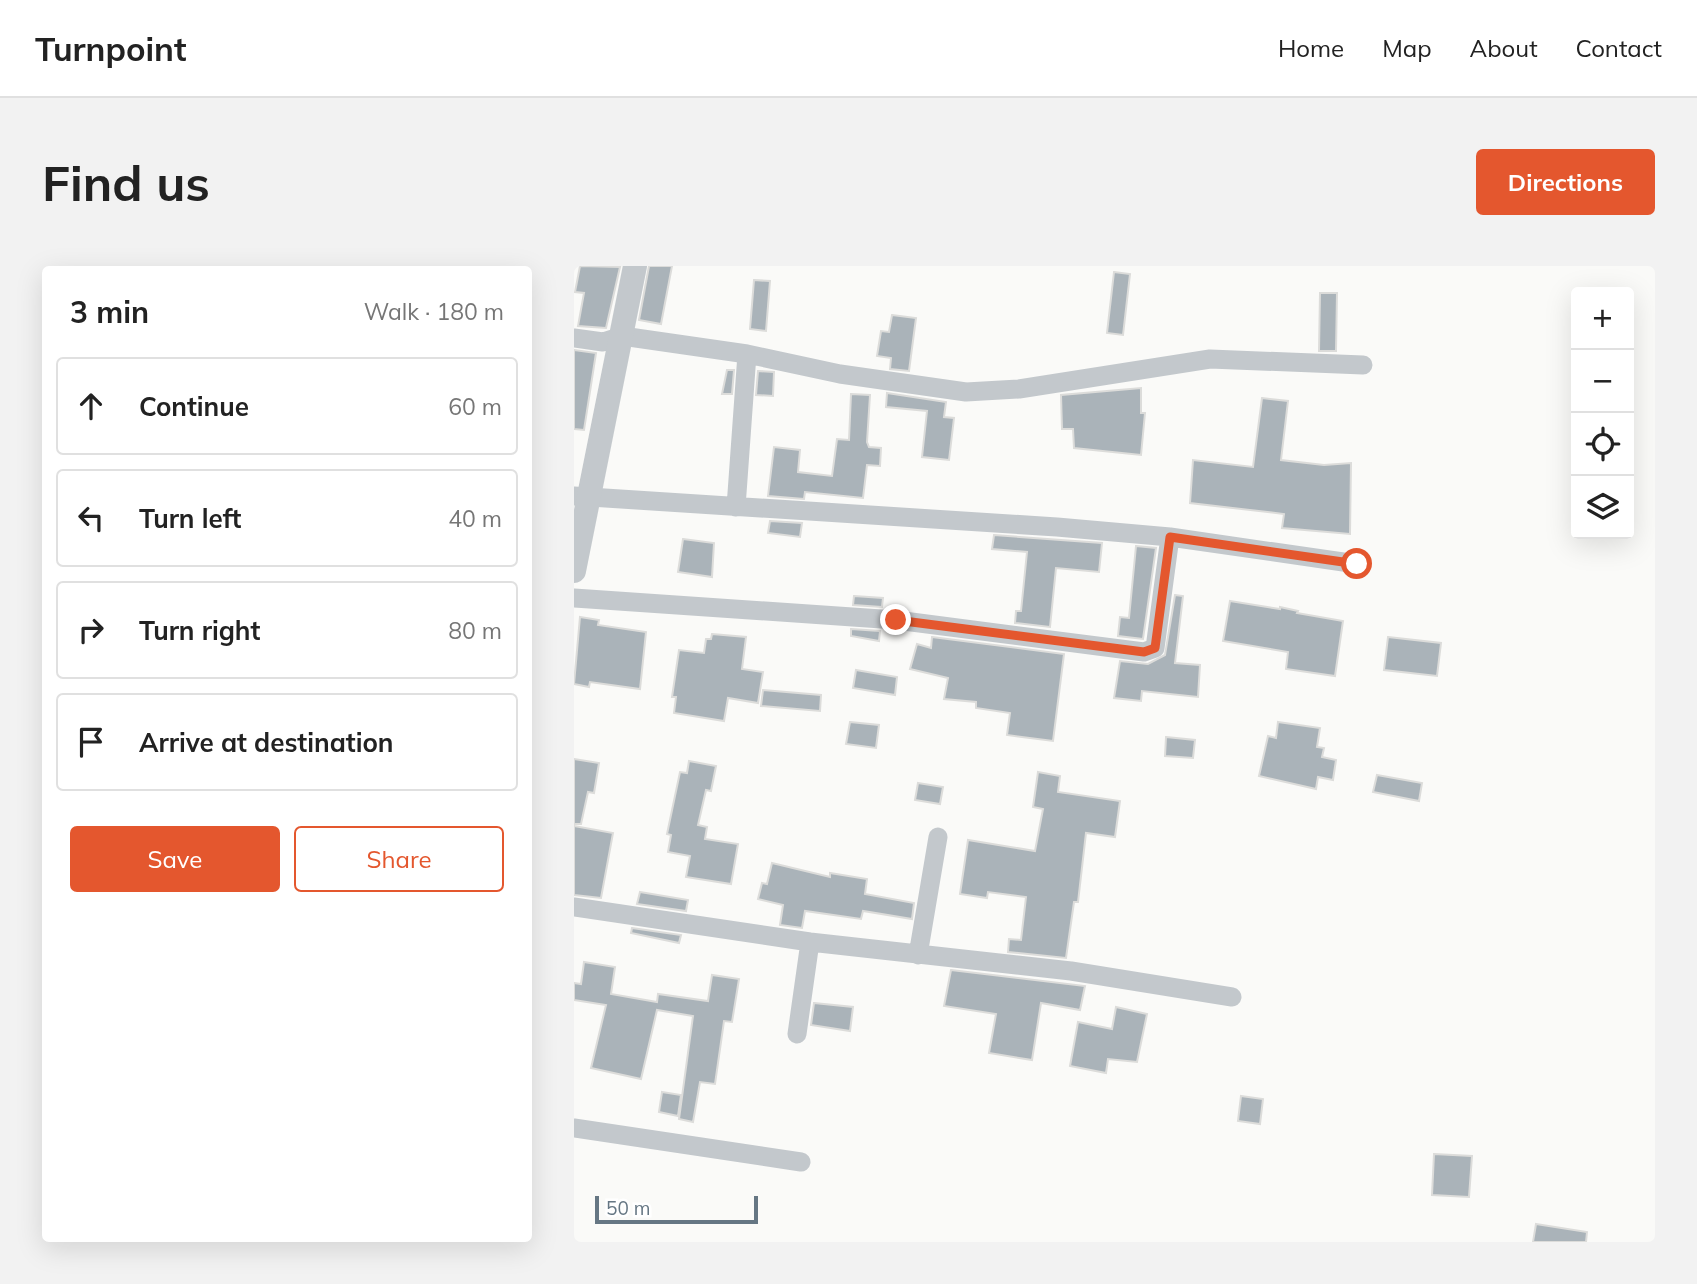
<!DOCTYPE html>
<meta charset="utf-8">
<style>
body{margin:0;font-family:Mulish,sans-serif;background:#f2f2f2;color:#222}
.controls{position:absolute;right:21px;top:21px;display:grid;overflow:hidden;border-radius:7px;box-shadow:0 7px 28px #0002}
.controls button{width:63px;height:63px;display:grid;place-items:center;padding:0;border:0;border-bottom:2px solid #e0e0e0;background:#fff;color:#222;font:35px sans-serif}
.scale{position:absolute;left:21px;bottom:18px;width:163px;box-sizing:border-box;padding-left:7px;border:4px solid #657683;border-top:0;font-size:19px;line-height:24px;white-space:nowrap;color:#657683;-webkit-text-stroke:5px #fff;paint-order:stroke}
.stop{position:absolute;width:21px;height:21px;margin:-16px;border:5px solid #e4572e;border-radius:50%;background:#fff}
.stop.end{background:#e4572e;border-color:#fff;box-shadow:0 2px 7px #0008}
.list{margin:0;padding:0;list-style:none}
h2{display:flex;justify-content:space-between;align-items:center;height:91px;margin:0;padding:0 28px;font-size:30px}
h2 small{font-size:23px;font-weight:400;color:#767676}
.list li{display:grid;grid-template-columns:46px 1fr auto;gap:21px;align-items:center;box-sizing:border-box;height:98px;margin:0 14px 14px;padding:0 14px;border:2px solid #e0e0e0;border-radius:7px}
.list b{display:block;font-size:26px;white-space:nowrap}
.list em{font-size:23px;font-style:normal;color:#767676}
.actions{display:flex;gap:14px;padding:21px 28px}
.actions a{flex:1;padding:16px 0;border:2px solid #e4572e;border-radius:7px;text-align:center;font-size:24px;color:#e4572e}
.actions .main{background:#e4572e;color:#fff}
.icon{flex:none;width:38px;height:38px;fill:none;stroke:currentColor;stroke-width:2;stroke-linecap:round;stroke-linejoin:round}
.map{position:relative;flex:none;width:1081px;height:976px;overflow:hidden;border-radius:7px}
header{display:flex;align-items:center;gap:42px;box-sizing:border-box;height:98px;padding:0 35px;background:#fff;border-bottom:2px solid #e0e0e0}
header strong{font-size:33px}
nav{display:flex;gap:38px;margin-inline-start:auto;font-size:24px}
.intro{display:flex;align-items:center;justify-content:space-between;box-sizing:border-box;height:168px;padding:0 42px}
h1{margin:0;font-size:49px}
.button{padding:18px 32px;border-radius:7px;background:#e4572e;color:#fff;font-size:24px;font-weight:700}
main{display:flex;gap:42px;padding:0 42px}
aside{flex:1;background:#fff;border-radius:7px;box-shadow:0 7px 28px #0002}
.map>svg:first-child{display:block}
.building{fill:#aab3b9;stroke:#dcdcda;stroke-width:2}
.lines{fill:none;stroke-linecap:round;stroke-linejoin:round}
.minor{stroke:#c3c8cc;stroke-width:19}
.tertiary{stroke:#c3c8cc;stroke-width:24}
.route{stroke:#e4572e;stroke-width:9}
</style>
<header>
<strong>Turnpoint</strong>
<nav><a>Home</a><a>Map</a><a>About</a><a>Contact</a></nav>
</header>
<div class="intro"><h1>Find us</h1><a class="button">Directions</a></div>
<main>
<aside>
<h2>3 min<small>Walk · 180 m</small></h2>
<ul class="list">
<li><svg class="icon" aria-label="ahead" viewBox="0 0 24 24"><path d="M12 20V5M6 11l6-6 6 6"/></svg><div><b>Continue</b></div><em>60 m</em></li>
<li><svg class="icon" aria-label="left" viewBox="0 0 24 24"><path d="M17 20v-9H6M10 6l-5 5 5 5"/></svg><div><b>Turn left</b></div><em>40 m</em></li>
<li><svg class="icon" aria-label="right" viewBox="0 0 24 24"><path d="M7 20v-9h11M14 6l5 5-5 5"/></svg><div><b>Turn right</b></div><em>80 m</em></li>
<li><svg class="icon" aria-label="arrive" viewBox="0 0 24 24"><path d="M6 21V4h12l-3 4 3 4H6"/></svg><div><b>Arrive at destination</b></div></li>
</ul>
<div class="actions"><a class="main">Save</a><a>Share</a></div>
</aside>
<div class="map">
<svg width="1081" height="976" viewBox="0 0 1081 976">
<rect width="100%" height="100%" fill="#fafaf8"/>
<path class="building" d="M6,0L46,1L32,62L4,60L10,27L1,26Z
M75,0H98L87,58L65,54Z
M540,6L556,8L549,69L533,67Z
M180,14L196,15L192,65L176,63Z
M746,27H763L762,85H745Z
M318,49L342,52L335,105L316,103L317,92L303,90L307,65L315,66Z
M0,84L22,87L10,164L0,163Z
M153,104H160L158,128H148Z
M184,105L200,106L199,130L182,129Z
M567,122V147H571L567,189L500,182L499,163H488L487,129Z
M313,127L372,136L370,151L380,152L375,194L348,191L353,145L312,141Z
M277,128L296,129L293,176L295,181L307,182L306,200L293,199L289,232L231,226L230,233L194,230L200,181L226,184L224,206L258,210L263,173L275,174Z
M688,132L714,135L707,194L750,199L777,197L776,268L708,262L710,248L616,237L619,194L679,201Z
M196,255L228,257L226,271L194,267Z
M420,269L528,277L525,306L482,302L476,361L441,357L442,345H447L453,286L418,283Z
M109,273L140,277L138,311L104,306Z
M562,280L582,282L569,373L544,370L546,351L555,352Z
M601,329L609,330L601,397L626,399L624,431L568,425L567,435L540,432L546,395L574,398L591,389Z
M280,330L309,332L308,341L279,339Z
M656,335L706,343V341L724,345L723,347L769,355L761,410L712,403L714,386L649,375Z
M6,351L25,354L24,359L72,366L66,423L16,416L15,421L0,418Z
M277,363L306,365L305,375L277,370Z
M138,368L172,371L168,403L189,406L184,437L154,432L150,455L100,447L102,431H98L105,384L130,387L132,373H137Z
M358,371L490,388L479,475L433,469L436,447L402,442V436L370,433L374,412L336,403L343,378L357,382Z
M814,371L867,377L863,410L810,404Z
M282,404L323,411L321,429L279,422Z
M189,424L247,429L246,445L187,440Z
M276,456L305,459L302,482L272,478Z
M704,456L746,462L743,481L750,482L748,491L762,494L759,514L744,511L742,523L685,510L694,470L702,472Z
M592,471L621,474L619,492L591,490Z
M0,493L25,497L20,527L14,526L7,558H0Z
M115,495L142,500L137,525L132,524L124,559L133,561L131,573L164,578L157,618L112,611L116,590L94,586L97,569L93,568L106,506L113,507Z
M464,506L486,510L484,526L546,535L541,571L512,567L504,636H500L492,692L434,686L435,673L447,674L452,631L414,626L413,632L386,628L394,574L461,585L469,543L459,541Z
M803,509L848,517L845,535L799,526Z
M344,517L369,521L366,538L341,534Z
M0,560L39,567L27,632L0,629Z
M198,597L256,611V607L293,613L291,628L340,637L338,653L289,645L287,653L231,645L228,662L206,659L209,639L184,633L188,617L193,618Z
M66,626L114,634L112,645L63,638Z
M58,662L107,669L105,677L57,667Z
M10,696L41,701L37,728L83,736L84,728L134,735L138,709L165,713L158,756L150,755L141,818L126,816L119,856L105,853L119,750L83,744L67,813L17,802L32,739L0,734V717L7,718Z
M377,704L511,720L506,744L467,737L458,794L415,787L422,748L370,740Z
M240,737L279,741L276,765L237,759Z
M542,741L573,748L563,796L534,793L532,807L496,800L504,756L538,763Z
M88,826L107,829L104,850L85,846Z
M667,830L689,833L686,858L664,855Z
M860,888L898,890L895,931L858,929Z
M962,958L1013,966L1012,976H959Z"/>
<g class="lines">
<path class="minor" d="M0,72L29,76L48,70L173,88L266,108L392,126L445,123L636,93L789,99
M0,230L483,261L596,271L783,298
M162,241L173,88
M0,332L322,354L570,386L581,382L596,271
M0,641L236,676L497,705L658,731
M344,689L364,571
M223,768L236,676
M0,862L227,896"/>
<path class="tertiary" d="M0,305L61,0"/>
</g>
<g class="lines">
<path class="route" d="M322,354L570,386L581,382L596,271L783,298"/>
</g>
</svg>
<div class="controls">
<button>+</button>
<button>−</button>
<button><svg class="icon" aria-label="locate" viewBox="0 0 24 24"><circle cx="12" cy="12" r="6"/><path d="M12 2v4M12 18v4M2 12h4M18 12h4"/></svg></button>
<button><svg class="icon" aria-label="layers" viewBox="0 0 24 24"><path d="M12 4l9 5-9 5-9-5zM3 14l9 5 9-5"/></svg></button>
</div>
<div class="scale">50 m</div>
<div class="stop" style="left:783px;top:298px"></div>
<div class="stop end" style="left:322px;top:354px"></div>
</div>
</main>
